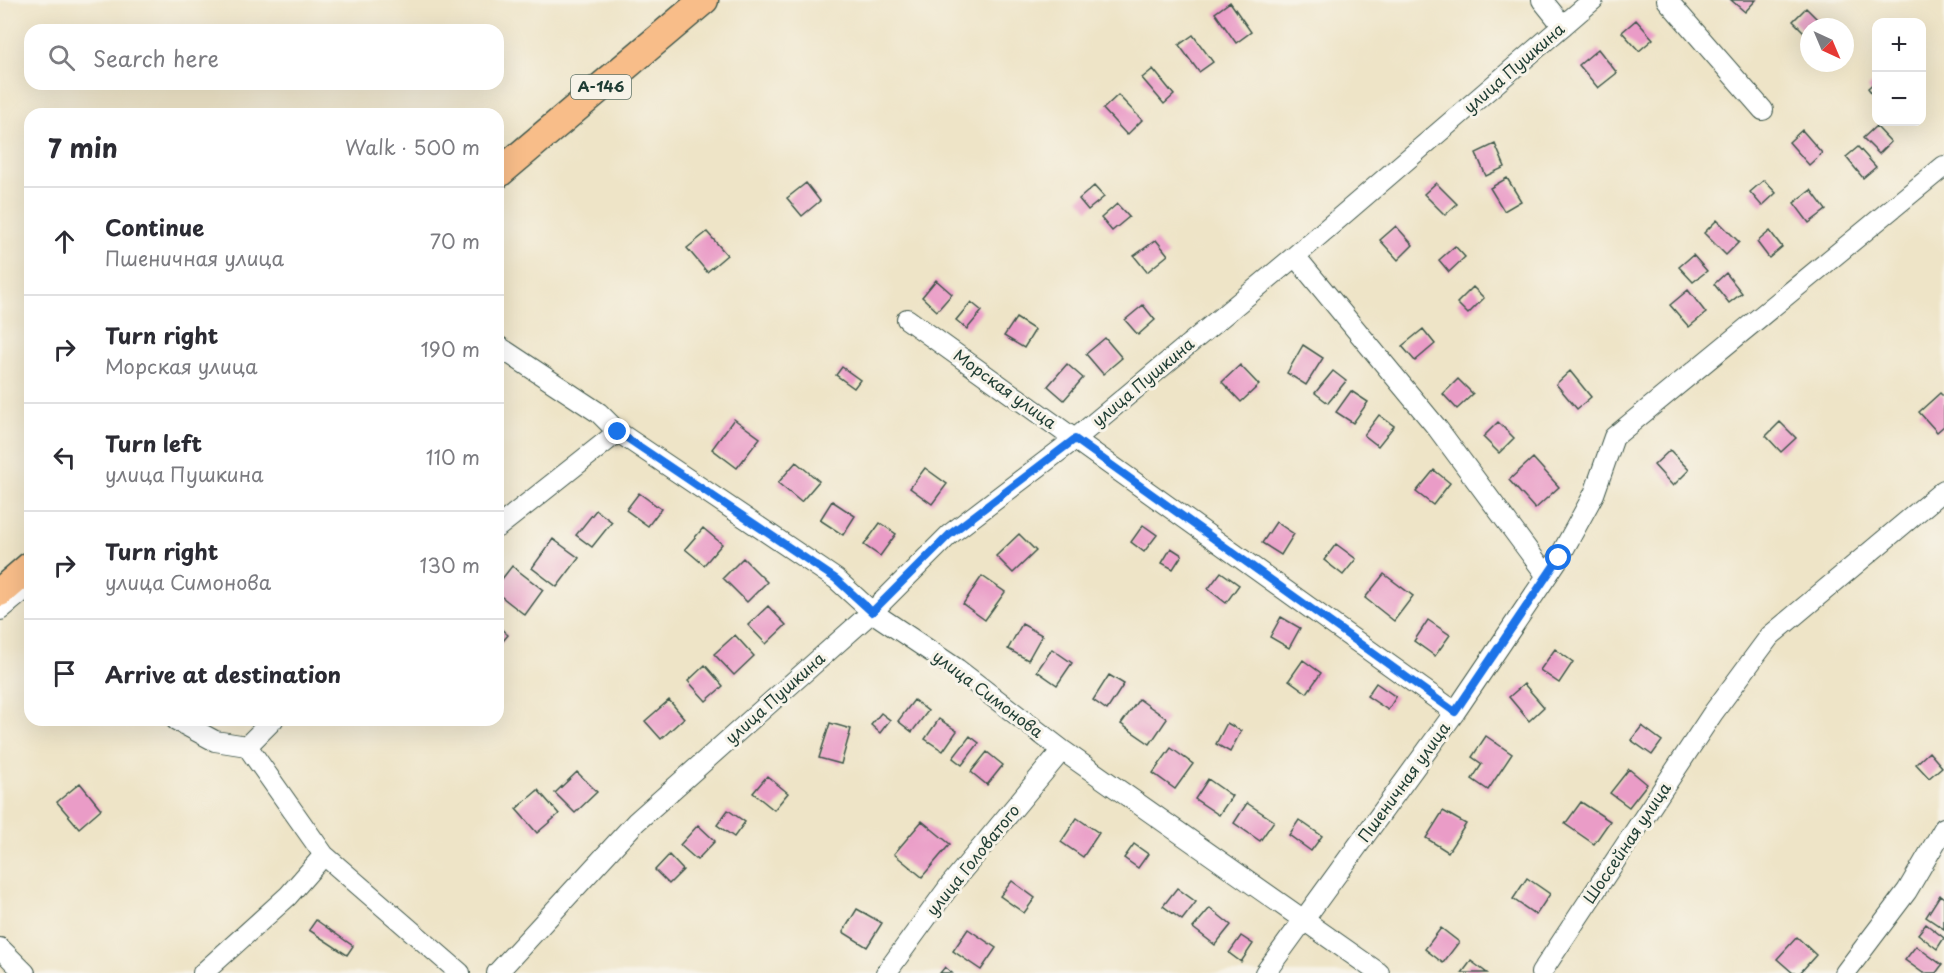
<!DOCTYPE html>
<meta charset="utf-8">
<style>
body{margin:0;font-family:"Playpen Sans",sans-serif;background:#f2f2f3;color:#2b2b33}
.controls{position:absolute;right:18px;top:18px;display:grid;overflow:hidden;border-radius:12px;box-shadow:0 6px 24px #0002}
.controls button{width:54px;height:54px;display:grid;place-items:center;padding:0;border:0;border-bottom:2px solid #e1e1e2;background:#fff;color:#2b2b33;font:30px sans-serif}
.compass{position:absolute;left:1800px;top:18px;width:54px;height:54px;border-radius:50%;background:#fff;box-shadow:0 6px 24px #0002;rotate:136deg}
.stop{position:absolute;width:18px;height:18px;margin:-14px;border:4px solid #1a73e8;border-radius:50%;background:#fff}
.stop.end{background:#1a73e8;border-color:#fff;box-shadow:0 2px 6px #0008}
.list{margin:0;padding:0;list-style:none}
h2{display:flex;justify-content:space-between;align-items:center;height:78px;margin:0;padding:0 24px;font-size:26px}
h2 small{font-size:20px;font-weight:400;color:#7c7c81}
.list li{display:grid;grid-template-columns:39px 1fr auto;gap:18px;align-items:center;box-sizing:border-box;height:108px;padding:0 24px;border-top:2px solid #e1e1e2}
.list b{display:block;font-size:22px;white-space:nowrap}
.list p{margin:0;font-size:20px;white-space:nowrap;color:#7c7c81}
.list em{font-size:20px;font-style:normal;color:#7c7c81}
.icon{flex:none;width:33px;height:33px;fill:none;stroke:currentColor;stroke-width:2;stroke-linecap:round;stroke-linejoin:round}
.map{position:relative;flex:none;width:1944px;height:973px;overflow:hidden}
.search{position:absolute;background:#fff;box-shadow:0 6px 24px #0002;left:24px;top:24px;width:480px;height:66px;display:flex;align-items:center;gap:15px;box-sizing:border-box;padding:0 21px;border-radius:18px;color:#7c7c81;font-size:22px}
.panel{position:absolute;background:#fff;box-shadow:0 6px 24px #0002;left:24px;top:108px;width:480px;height:618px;border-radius:18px}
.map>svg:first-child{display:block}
.building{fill:#ea9cc7}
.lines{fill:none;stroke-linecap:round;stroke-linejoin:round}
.minor-casing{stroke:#3e564a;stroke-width:22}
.highway-casing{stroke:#3e564a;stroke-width:31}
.minor{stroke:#fff;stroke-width:20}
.highway{stroke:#f8bd89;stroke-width:28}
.route{stroke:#1a73e8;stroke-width:8}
.labels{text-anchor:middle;stroke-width:6;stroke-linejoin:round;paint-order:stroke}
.shield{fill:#f7f3e8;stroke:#60746a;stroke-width:1.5}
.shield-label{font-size:15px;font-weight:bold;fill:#1f3d34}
.street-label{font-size:16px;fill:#1f3d34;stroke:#f7f3e8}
</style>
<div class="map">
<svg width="1944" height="973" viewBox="0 0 1944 973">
<rect width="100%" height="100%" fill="#f7f3e8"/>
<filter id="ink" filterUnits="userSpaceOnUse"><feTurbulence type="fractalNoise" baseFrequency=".0167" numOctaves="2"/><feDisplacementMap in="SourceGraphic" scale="12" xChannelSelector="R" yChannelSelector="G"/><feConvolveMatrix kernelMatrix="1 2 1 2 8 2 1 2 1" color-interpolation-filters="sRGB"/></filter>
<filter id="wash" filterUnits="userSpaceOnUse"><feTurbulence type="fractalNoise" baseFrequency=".008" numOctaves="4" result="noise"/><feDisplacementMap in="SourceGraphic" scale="24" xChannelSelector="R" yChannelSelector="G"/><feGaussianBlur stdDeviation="1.35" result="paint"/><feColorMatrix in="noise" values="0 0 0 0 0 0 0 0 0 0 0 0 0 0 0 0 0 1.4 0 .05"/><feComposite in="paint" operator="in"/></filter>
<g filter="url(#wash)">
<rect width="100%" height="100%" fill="#eee4c7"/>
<g id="blocks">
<path class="building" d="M1731,0H1756L1745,12Z
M1230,2L1251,32L1236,43L1215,13Z
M1806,8L1823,25L1821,27H1809V37L1793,21Z
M1636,20L1653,39L1639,51L1622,32Z
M1193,35L1213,62L1199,72L1179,45Z
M1598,49L1617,73L1598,88L1579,65Z
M1153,69L1174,95L1164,104L1142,78Z
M1876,81V99L1868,88Z
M1118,95L1142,120L1127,135L1103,109Z
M1876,126L1891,142L1879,154L1863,138Z
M1802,130L1822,153L1809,165L1789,142Z
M1495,144L1505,167L1486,176L1476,153Z
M1858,147L1876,167L1863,178L1846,157Z
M1507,178L1521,201L1504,211L1490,188Z
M1764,180L1776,193L1762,206L1750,192Z
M806,183L820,201L802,216L787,198Z
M1436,183L1457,204L1445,215L1424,194Z
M1094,186L1104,197L1088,210L1079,199Z
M1811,190L1826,210L1809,223L1794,203Z
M1117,204L1129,217L1112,231L1101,218Z
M1717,220L1739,242L1726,255L1704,233Z
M1396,226L1413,245L1398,260L1380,240Z
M1770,231L1782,247L1769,258L1757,242Z
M707,232L727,255L707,272L687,248Z
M1156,240L1168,255L1147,272L1134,256Z
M1455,246L1465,257L1449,272L1439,260Z
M1693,255L1707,271L1693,282L1679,267Z
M1726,273L1742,293L1729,303L1714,284Z
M936,280L952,294L937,311L922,297Z
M1473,287L1484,298L1468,314L1457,303Z
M1688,290L1706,313L1689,327L1670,305Z
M971,302L982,311L967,329L956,320Z
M1143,305L1155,320L1138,335L1125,320Z
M1016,318L1035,330L1024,348L1004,336Z
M1423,329L1435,344L1415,361L1402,346Z
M1105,338L1122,358L1103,374L1086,354Z
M1303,345L1323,358L1306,385L1287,373Z
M1067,364L1083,378L1064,400L1048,386Z
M1240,365L1259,385L1241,402L1222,382Z
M842,367L860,380L854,388L836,375Z
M1333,371L1346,381L1328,403L1315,393Z
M1570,371L1591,397L1577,409L1556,384Z
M1458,379L1473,394L1457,409L1443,394Z
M1351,391L1368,402L1353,423L1336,412Z
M1940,393L1944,397V426L1937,432L1919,412Z
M1379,415L1394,426L1378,446L1364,435Z
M734,419L760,438L737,468L712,449Z
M1498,422L1514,438L1499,453L1483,437Z
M1780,422L1796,438L1781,452L1766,436Z
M1670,450L1689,470L1673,486L1654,465Z
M1533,458L1559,487L1535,509L1509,480Z
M796,462L819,481L801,502L778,483Z
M925,468L947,484L932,504L910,488Z
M1434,470L1450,483L1433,505L1416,492Z
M639,493L661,509L648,526L626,510Z
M832,501L855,516L843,535L820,520Z
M596,510L612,522L592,547L576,535Z
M1276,522L1294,534L1281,555L1262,543Z
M880,523L896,534L880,556L864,545Z
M1143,525L1157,535L1144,552L1131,542Z
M703,528L722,544L704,565L685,549Z
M1019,534L1036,551L1013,573L996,556Z
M553,539L579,558L557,587L532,568Z
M1336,544L1356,559L1343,575L1324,560Z
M1171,548L1182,555L1173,569L1162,563Z
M743,558L767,582L747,602L723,578Z
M512,566L543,590L525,615L498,594V584Z
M1221,572L1239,585L1226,603L1208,589Z
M1384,574L1413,596L1394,621L1365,598Z
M982,576L1005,592L985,620L963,604Z
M768,606L786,625L766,644L748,625Z
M1281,617L1300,628L1289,648L1270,637Z
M1428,620L1450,635L1435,656L1414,641Z
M1022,624L1042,635L1028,660L1008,649Z
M498,626L508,635L498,647Z
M735,635L754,656L734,675L714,654Z
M1052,649L1072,663L1057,685L1037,671Z
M1555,649L1573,662L1559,683L1540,670Z
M1303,660L1321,673L1307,693L1289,680Z
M705,665L723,686L706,701L688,681Z
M1109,675L1124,684L1107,710L1093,700Z
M1376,683L1396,697L1388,710L1367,696Z
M1524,684L1544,707L1529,721L1509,697Z
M1139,699L1167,719L1150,744L1121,724Z
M669,700L684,718L661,739L645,721Z
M914,700L928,711L912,732L898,721Z
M881,713L890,720L880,733L871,725Z
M939,719L957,731L943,751L925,739Z
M830,723L851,729L841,764L819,758Z
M1227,723L1241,731L1230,752L1216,744Z
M1642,726L1662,741L1652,755L1631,740Z
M970,736L979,743L962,765L953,758Z
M1486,736L1512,754L1488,790L1472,779L1482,764L1472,757Z
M1171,748L1193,764L1175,789L1153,773Z
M987,752L1003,765L987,785L971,772Z
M1929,752L1942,767L1929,778L1916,764Z
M1629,769L1647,784L1629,807L1610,793Z
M577,772L597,792L575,813L555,793Z
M767,776L788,793L774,810L753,793Z
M1208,779L1232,796L1219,815L1195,799Z
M80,783L101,809L79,828L57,802Z
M538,790L559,814L537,833L516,809Z
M1581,802L1610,821L1594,844L1565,824Z
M1247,803L1274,821L1260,841L1234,823Z
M728,810L745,822L734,837L717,825Z
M1443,811L1466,824L1448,852L1426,838Z
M1077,818L1099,833L1083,857L1061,842Z
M1299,820L1322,836L1311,851L1289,835Z
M922,821L950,844L922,877L894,854Z
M698,825L715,841L697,860L680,845Z
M1134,844L1148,854L1138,868L1124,858Z
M669,855L683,870L669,884L655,870Z
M1527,878L1550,894L1536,915L1513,899Z
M1012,881L1035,898L1024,913L1000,896Z
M1177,888L1196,902L1182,920L1163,906Z
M1940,895L1944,898V929L1926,917Z
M1210,908L1231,925L1215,945L1193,928Z
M857,909L882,923L867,947L843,932Z
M316,920L353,946L347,955L309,930Z
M1926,924L1944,938L1937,949L1918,934Z
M1441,928L1459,942L1443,963L1425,949Z
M968,929L996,948L981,970L953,951Z
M1241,936L1253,944L1241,962L1229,953Z
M1797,937L1816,955L1800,973H1793L1777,959Z
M1916,946L1942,965L1936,973H1923L1905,960Z
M1471,961L1487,973H1462Z
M945,967L952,973H940Z"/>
</g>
</g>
<g filter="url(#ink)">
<use href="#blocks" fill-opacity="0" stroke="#3e564a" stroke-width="1.5"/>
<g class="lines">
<defs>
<path id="minor" d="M1542,0L1563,26
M1667,0L1763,110
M1295,256L1438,429L1547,576
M907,319L1455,712
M498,346L599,413L618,432L836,579L872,612L957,669L1062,750L1379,973
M498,527L618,432
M0,610L30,585
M176,720L215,741L247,746L324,855L460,973
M247,746L273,720
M0,948L25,973
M203,973L288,896L324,855
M497,973L636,822L872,612L949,535L1075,439L1295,256L1593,0
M886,973L951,884L1062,750
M1265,973L1455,712L1559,558L1594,494L1614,437L1944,166
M1541,973L1713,713L1770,636L1944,490
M1845,973L1907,891L1944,828"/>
<path id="highway" d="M498,174L704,0
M0,592L30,566"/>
</defs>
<use href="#minor" class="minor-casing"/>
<use href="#highway" class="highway-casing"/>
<use href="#minor" class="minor"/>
<use href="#highway" class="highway"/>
</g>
</g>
<g class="lines" filter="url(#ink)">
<path class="route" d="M618,432L836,579L872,612L949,535L1075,439L1455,712L1559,558"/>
</g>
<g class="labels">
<rect class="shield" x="571" y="75" width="60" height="24" rx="4.5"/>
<g class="shield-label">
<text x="601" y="92">А-146</text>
</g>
<g class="street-label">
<text transform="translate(1514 68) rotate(-41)" y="6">улица Пушкина</text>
<text transform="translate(1143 382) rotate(-40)" y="6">улица Пушкина</text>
<text transform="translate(1005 389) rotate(36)" y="6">Морская улица</text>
<text transform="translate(988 694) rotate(37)" y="6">улица Симонова</text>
<text transform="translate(775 698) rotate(-42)" y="6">улица Пушкина</text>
<text transform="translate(1404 782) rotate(-54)" y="6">Пшеничная улица</text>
<text transform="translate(1627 843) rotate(-56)" y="6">Шоссейная улица</text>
<text transform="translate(973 860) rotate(-51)" y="6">улица Головатого</text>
</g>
</g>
</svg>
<div class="controls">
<button>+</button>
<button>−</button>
</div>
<svg class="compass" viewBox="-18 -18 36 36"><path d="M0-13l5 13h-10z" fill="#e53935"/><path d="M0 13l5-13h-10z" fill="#7c7c81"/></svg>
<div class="stop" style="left:1559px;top:558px"></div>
<div class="stop end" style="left:618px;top:432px"></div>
<div class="search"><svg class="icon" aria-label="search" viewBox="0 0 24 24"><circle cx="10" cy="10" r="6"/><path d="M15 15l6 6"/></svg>Search here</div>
<section class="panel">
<h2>7 min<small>Walk · 500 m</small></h2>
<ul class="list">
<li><svg class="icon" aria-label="ahead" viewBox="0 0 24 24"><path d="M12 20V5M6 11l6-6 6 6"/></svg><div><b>Continue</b><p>Пшеничная улица</p></div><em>70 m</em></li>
<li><svg class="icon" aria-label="right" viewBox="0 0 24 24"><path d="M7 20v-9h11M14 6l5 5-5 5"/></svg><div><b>Turn right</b><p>Морская улица</p></div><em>190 m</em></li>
<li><svg class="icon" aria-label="left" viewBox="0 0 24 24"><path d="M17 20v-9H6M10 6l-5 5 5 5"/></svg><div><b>Turn left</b><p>улица Пушкина</p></div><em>110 m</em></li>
<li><svg class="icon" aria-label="right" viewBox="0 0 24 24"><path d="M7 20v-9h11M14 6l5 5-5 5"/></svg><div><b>Turn right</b><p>улица Симонова</p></div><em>130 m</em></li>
<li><svg class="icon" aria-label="arrive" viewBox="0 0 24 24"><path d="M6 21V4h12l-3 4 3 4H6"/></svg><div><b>Arrive at destination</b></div></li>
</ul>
</section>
</div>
